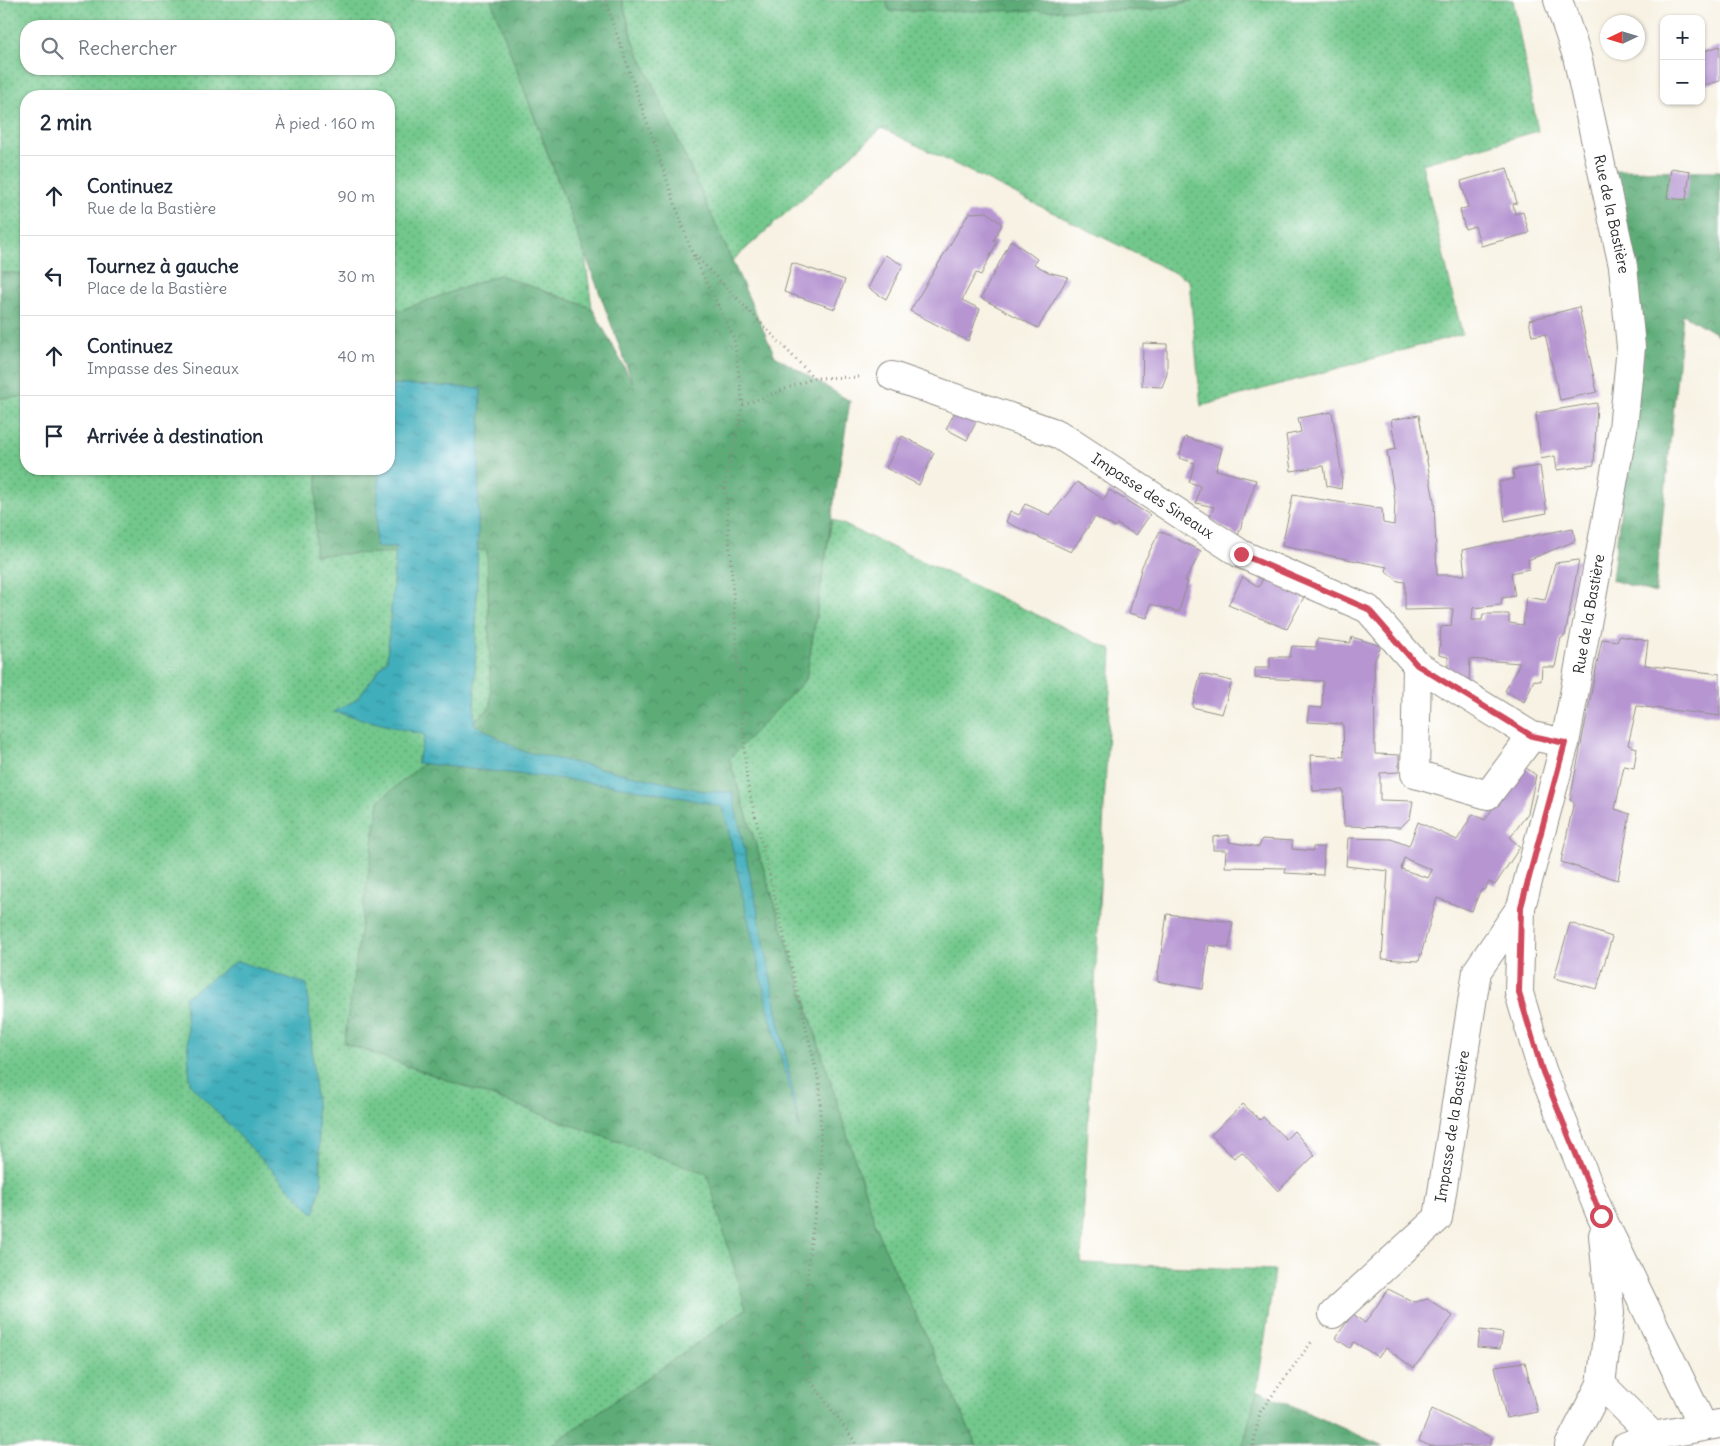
<!DOCTYPE html>
<html lang="fr">
<meta charset="utf-8">
<style>
body{margin:0;font-family:Delius,sans-serif;background:#f2f2f3;color:#1f2937}
.controls{position:absolute;right:15px;top:15px;display:grid;overflow:hidden;border-radius:10px;box-shadow:0 1px 4px #0004}
.controls button{width:45px;height:45px;display:grid;place-items:center;padding:0;border:0;border-bottom:1px solid #e0e1e3;background:#fff;color:#1f2937;font:25px sans-serif}
.compass{position:absolute;left:1600px;top:15px;width:45px;height:45px;border-radius:50%;background:#fff;box-shadow:0 1px 4px #0004;rotate:266deg}
.stop{position:absolute;width:15px;height:15px;margin:-11px;border:4px solid #d1495b;border-radius:50%;background:#fff}
.stop.end{background:#d1495b;border-color:#fff;box-shadow:0 1px 5px #0008}
.list{margin:0;padding:0;list-style:none}
h2{display:flex;justify-content:space-between;align-items:center;height:65px;margin:0;padding:0 20px;font-size:21px}
h2 small{font-size:16px;font-weight:400;color:#747a83}
.list li{display:grid;grid-template-columns:32px 1fr auto;gap:15px;align-items:center;box-sizing:border-box;height:80px;padding:0 20px;border-top:1px solid #e0e1e3}
.list b{display:block;font-size:19px;white-space:nowrap}
.list p{margin:0;font-size:16px;white-space:nowrap;color:#747a83}
.list em{font-size:16px;font-style:normal;color:#747a83}
.icon{flex:none;width:28px;height:28px;fill:none;stroke:currentColor;stroke-width:2;stroke-linecap:round;stroke-linejoin:round}
.map{position:relative;flex:none;width:1720px;height:1446px;overflow:hidden}
.search{position:absolute;background:#fff;box-shadow:0 1px 4px #0004;left:20px;top:20px;width:375px;height:55px;display:flex;align-items:center;gap:12px;box-sizing:border-box;padding:0 18px;border-radius:20px;color:#747a83;font-size:19px}
.panel{position:absolute;background:#fff;box-shadow:0 1px 4px #0004;left:20px;top:90px;width:375px;height:385px;border-radius:20px}
.map>svg:first-child{display:block}
.grass{fill:url(#grass-dots);stroke:#4e7a5c;fill-rule:evenodd}
.forest{fill:url(#forest-crowns);stroke:#446c52}
.water{fill:url(#water-ripples);stroke:#356c73}
.building{fill:#b695d1;fill-rule:evenodd}
.lines{fill:none;stroke-linecap:round;stroke-linejoin:round}
.minor-casing{stroke:#918e87;stroke-width:30}
.path{stroke:#918e87;stroke-width:3;stroke-dasharray:1 4;stroke-linecap:butt}
.minor{stroke:#fff;stroke-width:28}
.route{stroke:#d1495b;stroke-width:6}
.labels{text-anchor:middle;stroke-width:4;stroke-linejoin:round;paint-order:stroke}
.street-label{font-size:15px;fill:#2b2b2b;stroke:#fff}
</style>
<div class="map">
<svg width="1720" height="1446" viewBox="0 0 1720 1446">
<defs>
<pattern id="grass-dots" width="8" height="8" patternUnits="userSpaceOnUse" patternTransform="scale(1.25)"><rect width="8" height="8" fill="#72c88c"/><path d="M2 2h.1M6 6h.1" fill="none" stroke="#5ea373" stroke-width="1.8" stroke-linecap="round"/></pattern>
<pattern id="forest-crowns" width="20" height="18" patternUnits="userSpaceOnUse" patternTransform="scale(1.25)"><rect width="20" height="18" fill="#5dac78"/><path d="M2 6a3 3 0 1 1 6 0M12 15a3 3 0 1 1 6 0" fill="none" stroke="#4d8c63"/></pattern>
<pattern id="water-ripples" width="26" height="14" patternUnits="userSpaceOnUse" patternTransform="scale(1.25)"><rect width="26" height="14" fill="#3faebb"/><path d="M2 4q2-2 4 0t4 0M15 11q2-2 4 0t4 0" fill="none" stroke="#358e98"/></pattern>
</defs>
<rect width="100%" height="100%" fill="#fff"/>
<filter id="ink" filterUnits="userSpaceOnUse"><feTurbulence type="fractalNoise" baseFrequency=".02" numOctaves="2"/><feDisplacementMap in="SourceGraphic" scale="10" xChannelSelector="R" yChannelSelector="G"/><feConvolveMatrix kernelMatrix="1 2 1 2 8 2 1 2 1" color-interpolation-filters="sRGB"/></filter>
<filter id="wash" filterUnits="userSpaceOnUse"><feTurbulence type="fractalNoise" baseFrequency=".0096" numOctaves="4" result="noise"/><feDisplacementMap in="SourceGraphic" scale="20" xChannelSelector="R" yChannelSelector="G"/><feGaussianBlur stdDeviation="1.12" result="paint"/><feColorMatrix in="noise" values="0 0 0 0 0 0 0 0 0 0 0 0 0 0 0 0 0 1.4 0 .05"/><feComposite in="paint" operator="in"/></filter>
<g filter="url(#wash)">
<rect width="100%" height="100%" fill="#f7f2e3"/>
<path class="grass" d="M0,0H491L585,255L592,308L499,275L401,310L389,309V96H26V274L0,272ZM26,26H389V69H26Z
M622,0H885L890,11L1152,10L1196,0H1513L1538,131L1422,164L1462,334L1201,406L1189,280L882,128L732,261L634,43Z
M26,397V469H317L315,555L487,549L491,707L379,801L344,1043L708,1174L746,1309L550,1446H0V398Z
M832,519L1112,650L1081,1263L1275,1270L1257,1390L1243,1446H977L879,1236L729,758L806,679Z"/>
<path class="forest" d="M491,0H622L634,43L775,356L850,401L806,679L729,759L879,1236L977,1446H550L746,1309L707,1174L344,1043L379,801L491,707L487,550L315,555L317,469H389V309L401,310L499,275L592,308L633,383Z
M885,0H1196L1152,10L890,11Z
M1608,170L1720,171V336L1683,314L1655,593L1612,580L1644,323Z
M0,272L26,274V397L0,398Z
M1257,1390L1383,1446H1243Z"/>
<path class="water" d="M389,384L481,388L474,724L522,751L703,791L732,792L758,911L800,1129L768,1009L723,807C624,782 519,775 417,763L425,735L334,712L357,699L387,659L396,547H375L379,469H389Z
M237,961L307,984L322,1183L314,1214L190,1084L185,997Z"/>
<g id="blocks">
<path class="building" d="M1720,46V81L1701,86V52Z
M1507,168L1517,203L1513,204L1515,214L1523,212L1529,233L1481,246L1475,226L1465,229L1460,210L1468,207L1461,181Z
M1671,168L1690,171L1686,200L1667,198Z
M987,212L1002,224L994,240L997,242L981,275L976,273L962,300L980,309L968,341L910,311L969,213Z
M1011,240L1037,259L1034,264L1048,272L1068,277L1038,328L981,298Z
M885,255L903,265L886,299L868,288Z
M792,263L845,280L835,309L784,292Z
M1579,307L1597,392L1560,400L1545,334L1532,336L1529,320Z
M1143,343L1167,344V374L1162,387L1142,386Z
M1597,403L1594,465L1557,470L1555,456L1541,459L1536,413Z
M955,412L977,420L967,440L946,429Z
M1332,412L1342,476L1341,489L1327,486L1324,466L1291,471L1286,435L1301,432L1298,418Z
M1419,415L1434,501L1437,575H1465L1462,550L1573,528L1575,541L1528,560L1529,569L1511,573L1515,596L1502,598L1501,605L1473,608L1472,620H1482L1483,614H1509V623L1523,625L1526,597L1545,600L1555,563L1579,560L1565,636L1561,638L1555,667H1542L1541,681L1534,680L1524,702L1505,691L1520,663L1470,659L1469,681L1448,668V657L1439,655L1441,627L1451,626L1453,609L1405,610V582L1398,581L1386,571L1387,567L1282,546L1293,495L1382,509L1383,523L1394,525L1395,501L1387,451L1396,449L1391,420Z
M902,436L934,453L919,485L886,468Z
M1185,437L1222,448L1216,470L1256,480L1238,536L1209,518L1214,507L1196,503L1200,486L1189,482L1195,463L1179,458Z
M1540,466L1547,513L1505,521L1499,482L1514,479L1513,470Z
M1077,482L1104,500L1109,490L1150,515L1136,535L1117,524L1115,527L1095,517L1071,552L1006,522L1010,511L1019,515L1025,504L1050,515Z
M1160,531L1201,551L1185,581H1188L1179,612L1151,604L1147,618L1129,613L1142,566Z
M1243,577L1259,587L1263,578L1304,597L1287,629L1228,605Z
M1619,636L1648,641L1645,665L1720,674V716L1637,706L1628,745L1637,748L1634,768L1624,766L1615,809L1630,814L1618,880L1561,862L1574,801L1570,800L1602,639L1617,641Z
M1352,637L1381,646L1374,662L1375,754L1399,755V772L1380,773V800L1413,801L1410,818L1401,827L1344,826L1343,790L1313,791L1311,755L1344,757L1343,724L1307,722L1309,707L1322,708L1323,681L1255,678V668H1270V657H1290L1292,646L1316,647L1317,639L1350,643Z
M1201,674L1232,681L1222,714L1192,707Z
M1522,765L1536,775L1528,813L1510,838L1520,847L1495,885L1489,882L1485,889L1480,891L1472,911L1437,898L1419,961L1382,959L1388,871L1346,866L1348,838L1391,839L1409,846L1418,822L1457,840L1473,814L1485,820ZM1404,858L1432,870L1428,878L1401,869Z
M1229,835V842L1259,847L1262,839L1292,841V849L1313,851V847H1324L1323,875L1285,873V868L1225,867L1226,850H1213V837Z
M1167,914L1233,922L1229,948L1209,945L1203,989L1157,981Z
M1570,923L1612,937L1597,989L1554,978Z
M1243,1104L1260,1120L1263,1117L1286,1139L1294,1131L1315,1155L1278,1191L1242,1152L1234,1158L1211,1135Z
M1388,1289L1414,1302L1428,1299L1453,1316L1414,1368L1386,1348L1378,1357L1354,1342L1350,1348L1335,1338L1353,1314L1365,1323Z
M1480,1330L1503,1333L1500,1349L1478,1347Z
M1525,1362L1537,1412L1506,1418L1495,1366Z
M1432,1409L1492,1438L1489,1446H1430L1419,1441Z"/>
</g>
</g>
<g filter="url(#ink)">
<use href="#blocks" fill-opacity="0" stroke="#918e87" stroke-width="1"/>
<g class="lines">
<defs>
<g id="minor">
<path id="s1" d="M1558,0L1577,56L1623,266L1631,347L1623,429L1565,743L1521,907L1519,993L1542,1070L1601,1216L1703,1426"/>
<path id="s2" d="M892,376L1058,434L1241,554L1368,609L1417,665"/>
<path d="M1532,736L1488,795L1415,774L1417,665L1532,736L1565,743"/>
<path id="s3" d="M1333,1314L1438,1218L1477,971L1521,907"/>
<path d="M1601,1384L1653,1436"/>
<path d="M1569,1446L1601,1384L1610,1313L1603,1235"/>
<path d="M1626,1446L1653,1436L1719,1424"/>
</g>
</defs>
<use href="#minor" class="minor-casing"/>
<path class="path" d="M605,0L692,253L734,338L743,405L725,483L747,782L820,1086L821,1173L809,1254L803,1344L810,1380L858,1446
M695,255L814,378
M743,405L814,378L860,377
M1253,1446L1260,1412L1313,1340"/>
<use href="#minor" class="minor"/>
</g>
</g>
<g class="lines" filter="url(#ink)">
<path class="route" d="M1241,554L1368,609L1417,665L1532,736L1565,743L1521,907L1519,993L1542,1070L1601,1216"/>
</g>
<g class="labels">
<g class="street-label">
<text dy="5" stroke="none"><textPath href="#s1" startOffset="221">Rue de la Bastière</textPath></text>
<text dy="5" stroke="none"><textPath href="#s2" startOffset="289">Impasse des Sineaux</textPath></text>
<text transform="translate(1589 614) rotate(-80)" y="5">Rue de la Bastière</text>
<text dy="5" stroke="none"><textPath href="#s3" startOffset="235">Impasse de la Bastière</textPath></text>
</g>
</g>
</svg>
<div class="controls">
<button>+</button>
<button>−</button>
</div>
<svg class="compass" viewBox="-18 -18 36 36"><path d="M0-13l5 13h-10z" fill="#e53935"/><path d="M0 13l5-13h-10z" fill="#747a83"/></svg>
<div class="stop" style="left:1601px;top:1216px"></div>
<div class="stop end" style="left:1241px;top:554px"></div>
<div class="search"><svg class="icon" aria-label="search" viewBox="0 0 24 24"><circle cx="10" cy="10" r="6"/><path d="M15 15l6 6"/></svg>Rechercher</div>
<section class="panel">
<h2>2 min<small>À pied · 160 m</small></h2>
<ul class="list">
<li><svg class="icon" aria-label="ahead" viewBox="0 0 24 24"><path d="M12 20V5M6 11l6-6 6 6"/></svg><div><b>Continuez</b><p>Rue de la Bastière</p></div><em>90 m</em></li>
<li><svg class="icon" aria-label="left" viewBox="0 0 24 24"><path d="M17 20v-9H6M10 6l-5 5 5 5"/></svg><div><b>Tournez à gauche</b><p>Place de la Bastière</p></div><em>30 m</em></li>
<li><svg class="icon" aria-label="ahead" viewBox="0 0 24 24"><path d="M12 20V5M6 11l6-6 6 6"/></svg><div><b>Continuez</b><p>Impasse des Sineaux</p></div><em>40 m</em></li>
<li><svg class="icon" aria-label="arrive" viewBox="0 0 24 24"><path d="M6 21V4h12l-3 4 3 4H6"/></svg><div><b>Arrivée à destination</b></div></li>
</ul>
</section>
</div>
